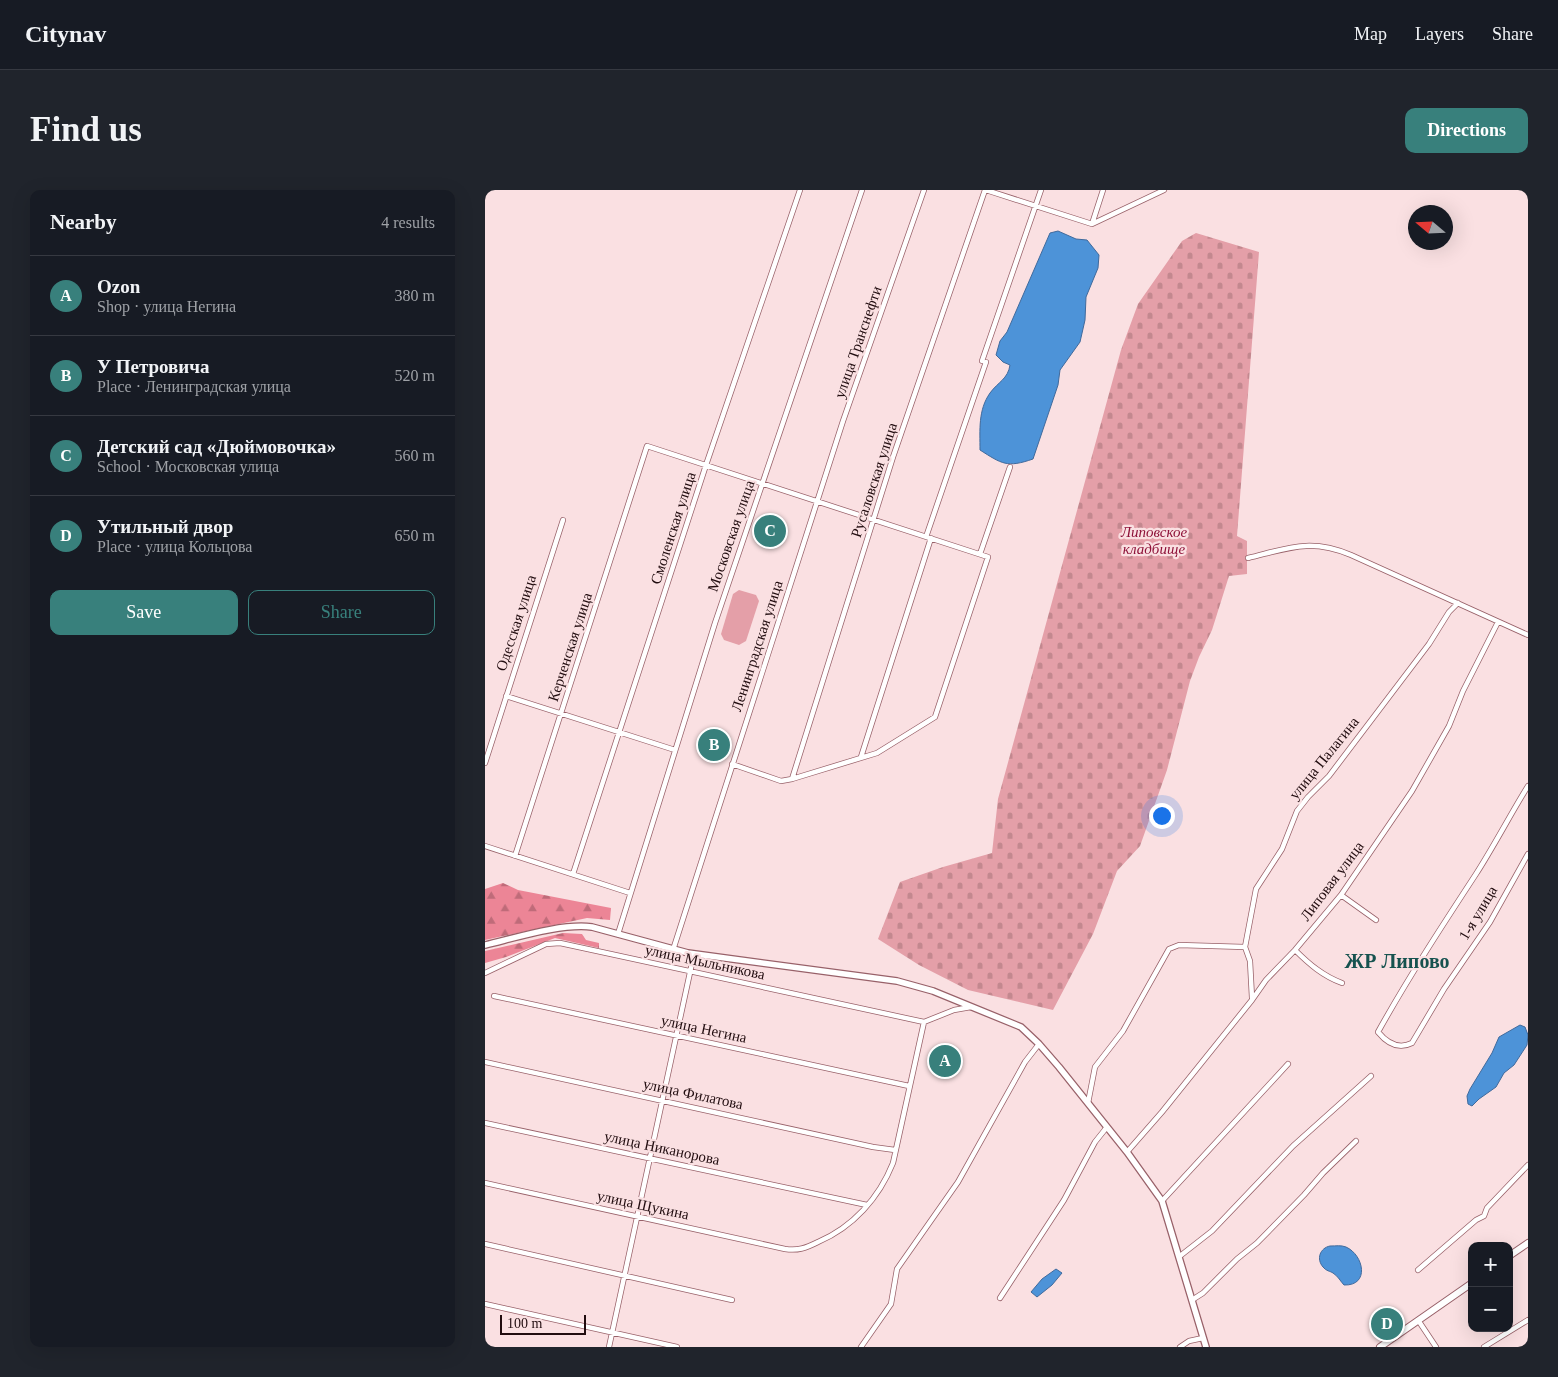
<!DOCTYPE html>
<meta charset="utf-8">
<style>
body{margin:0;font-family:Georgia,serif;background:#20242c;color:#f1f3f6}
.controls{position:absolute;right:15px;bottom:15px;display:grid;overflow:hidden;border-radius:10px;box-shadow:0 5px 20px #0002}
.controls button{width:45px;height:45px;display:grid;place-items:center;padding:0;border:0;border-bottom:1px solid #363941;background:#171b24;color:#f1f3f6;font:25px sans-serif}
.compass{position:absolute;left:923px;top:15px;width:45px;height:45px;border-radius:50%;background:#171b24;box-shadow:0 5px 20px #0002;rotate:289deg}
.scale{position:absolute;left:15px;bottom:12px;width:86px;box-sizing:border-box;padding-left:5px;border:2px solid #210c0f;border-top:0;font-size:14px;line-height:18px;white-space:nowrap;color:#210c0f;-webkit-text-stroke:4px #fae0e2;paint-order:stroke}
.you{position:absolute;left:676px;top:625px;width:18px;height:18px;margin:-12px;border:4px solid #fff;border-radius:50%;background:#1a73e8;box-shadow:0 0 0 8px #1a73e833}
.badge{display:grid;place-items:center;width:32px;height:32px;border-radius:50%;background:#38807c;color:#fff;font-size:16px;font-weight:700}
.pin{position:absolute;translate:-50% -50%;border:2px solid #fff;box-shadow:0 1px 5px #0006}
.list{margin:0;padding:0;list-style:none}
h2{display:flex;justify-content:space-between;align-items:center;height:65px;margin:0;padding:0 20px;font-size:21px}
h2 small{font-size:16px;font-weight:400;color:#9ea1a6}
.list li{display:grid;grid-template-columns:32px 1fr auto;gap:15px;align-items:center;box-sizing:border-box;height:80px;padding:0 20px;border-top:1px solid #363941}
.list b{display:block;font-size:19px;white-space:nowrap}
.list p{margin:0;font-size:16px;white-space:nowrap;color:#9ea1a6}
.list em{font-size:16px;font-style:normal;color:#9ea1a6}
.actions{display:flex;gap:10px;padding:15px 20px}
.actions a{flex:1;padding:11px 0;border:1px solid #38807c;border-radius:10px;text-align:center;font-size:18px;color:#38807c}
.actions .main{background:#38807c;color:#fff}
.map{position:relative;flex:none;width:1043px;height:1157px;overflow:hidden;border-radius:10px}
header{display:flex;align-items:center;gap:30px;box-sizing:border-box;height:70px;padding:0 25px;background:#171b24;border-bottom:1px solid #363941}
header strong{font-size:24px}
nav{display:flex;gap:28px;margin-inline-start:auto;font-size:18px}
.intro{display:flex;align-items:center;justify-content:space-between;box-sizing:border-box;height:120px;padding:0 30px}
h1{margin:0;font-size:35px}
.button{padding:12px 22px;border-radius:10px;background:#38807c;color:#fff;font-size:18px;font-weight:700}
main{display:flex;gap:30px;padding:0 30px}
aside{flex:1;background:#171b24;border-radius:10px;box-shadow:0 5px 20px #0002}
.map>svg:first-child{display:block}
.forest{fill:url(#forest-firs)}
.cemetery{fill:url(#cemetery-stones)}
.pitch{fill:#e49fa8}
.water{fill:#4d93d8;stroke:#406a9c}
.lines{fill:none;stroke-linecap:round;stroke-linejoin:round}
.minor-casing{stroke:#986169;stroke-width:6}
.tertiary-casing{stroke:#986169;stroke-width:8}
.secondary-casing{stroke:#986169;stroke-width:8}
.minor{stroke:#fff;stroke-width:4.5}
.tertiary{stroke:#fff;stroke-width:5.5}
.secondary{stroke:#fff;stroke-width:6}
.labels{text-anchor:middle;stroke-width:4.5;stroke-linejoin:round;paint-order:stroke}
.street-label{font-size:15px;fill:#210c0f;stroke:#fae0e2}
.park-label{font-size:15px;font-style:italic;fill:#8e1239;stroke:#fae0e2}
.district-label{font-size:20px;font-weight:bold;fill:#16524f;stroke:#fae0e2}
</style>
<header>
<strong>Citynav</strong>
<nav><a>Map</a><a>Layers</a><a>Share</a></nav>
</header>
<div class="intro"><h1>Find us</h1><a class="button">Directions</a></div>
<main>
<aside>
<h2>Nearby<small>4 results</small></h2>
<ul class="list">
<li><span class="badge">A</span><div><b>Ozon</b><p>Shop · улица Негина</p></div><em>380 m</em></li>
<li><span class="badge">B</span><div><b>У Петровича</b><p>Place · Ленинградская улица</p></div><em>520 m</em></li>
<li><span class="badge">C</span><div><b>Детский сад «Дюймовочка»</b><p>School · Московская улица</p></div><em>560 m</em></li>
<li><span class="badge">D</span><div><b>Утильный двор</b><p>Place · улица Кольцова</p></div><em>650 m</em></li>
</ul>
<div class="actions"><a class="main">Save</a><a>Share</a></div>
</aside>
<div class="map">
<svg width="1043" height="1157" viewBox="0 0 1043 1157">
<defs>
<pattern id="forest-firs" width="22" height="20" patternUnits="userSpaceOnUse" patternTransform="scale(1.25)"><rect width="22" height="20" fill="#ec8596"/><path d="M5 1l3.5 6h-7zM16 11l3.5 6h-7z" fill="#bf6b79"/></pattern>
<pattern id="cemetery-stones" width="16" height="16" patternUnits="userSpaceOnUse" patternTransform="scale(1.25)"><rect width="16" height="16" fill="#e49fa8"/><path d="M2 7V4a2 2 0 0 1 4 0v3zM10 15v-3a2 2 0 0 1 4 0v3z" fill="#c3888f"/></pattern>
</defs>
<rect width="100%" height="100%" fill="#fae0e2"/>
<path class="forest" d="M18,693L33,700L126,718L125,730L102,728L0,750V699Z
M78,743L97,744L101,750L114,753V758L70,748L21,767L0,773V761Z"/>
<path class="cemetery" d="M711,43L774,62L752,346L762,351V384L744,386L727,440L714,467L705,491L682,580L655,656L632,681L608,744L568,820L483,800L434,775L393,749L415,692L458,677L507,663L513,609L636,160L653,114L697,51Z"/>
<path class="pitch" d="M254,400L271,405L274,411L261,451L254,455L239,450L236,444L248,404Z"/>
<path class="water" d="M573,41L591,49L602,50L614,65L613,78L601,107L600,130L595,152L575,180L573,195L548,269C522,278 517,274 495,260C495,240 493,220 505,203C513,192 523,189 525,175L518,172L511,165L515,151L522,142L565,43Z
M1035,835L1040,837L1043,845L1042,855L1029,875L1019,883L1011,897L994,909L987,916L983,914L982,906L985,899L1007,863L1014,847Z
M845,1056C851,1056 856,1055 861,1057C879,1065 885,1096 859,1095C856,1092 853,1086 848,1083C845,1081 841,1081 838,1077C831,1069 835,1058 845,1056Z
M571,1079L577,1083L567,1095L552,1107L546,1102L557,1089Z"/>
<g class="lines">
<defs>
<path id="minor" d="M501,0L607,34L679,0
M607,34L618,0
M497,171L556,0
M441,347L501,172
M495,364L525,277
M763,368C804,358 825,348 866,365L1043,445
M21,506L190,560
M376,567L446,348
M0,573L78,330
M307,589L408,267L500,0
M1043,596C1025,625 1009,656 991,684C957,736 923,788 893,842C902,853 913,860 927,853L959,799L1005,732L1043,664
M0,656L145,703
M30,666L162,256L503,367L450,527L392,563L307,589L296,591L247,574
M88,684L221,275L315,0
M856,705L891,730
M133,744L230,433L377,0
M188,760L358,231L439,0
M810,760C824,774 838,786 857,793
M0,783L61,754L75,753L439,832
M9,806L424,896
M767,808L765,771L760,757L771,699L797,659L812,621L823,607L844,586L944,454L964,422L973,413
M439,832L469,820L486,817
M0,872L388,957L410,960
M603,913L610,877L638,841L684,759L694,755L760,757
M0,933L382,1015
M642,962L677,922L767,810L781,790L810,760L856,705L927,601L964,536L978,501L1013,432
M0,993L300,1059C313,1061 321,1058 333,1052C368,1037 394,1008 408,973L439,832
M677,1011L803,874
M0,1054L247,1110
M695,1066L727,1041L808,956L886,886
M933,1080L991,1030L999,1026L1002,1018L1043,975
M515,1108L579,1010L610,952L622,937
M707,1110L718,1103L752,1069L772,1053L819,1005L838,983L871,951
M0,1114L192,1157
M933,1130L951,1157
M124,1157L209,764
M376,1157L406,1114L412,1079L473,992L540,872L554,854
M695,1157L704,1151L718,1148
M999,1157L1043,1130"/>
<path id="tertiary" d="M0,755C30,748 77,733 107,737L203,763L412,791L448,801L536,837L554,854L574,877L642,962L677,1011L721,1157"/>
<path id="secondary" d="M1024,1066L1043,1053
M895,1157L987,1093"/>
</defs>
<use href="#minor" class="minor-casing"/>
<use href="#tertiary" class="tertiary-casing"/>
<use href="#secondary" class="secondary-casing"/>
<use href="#minor" class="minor"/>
<use href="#tertiary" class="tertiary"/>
<use href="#secondary" class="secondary"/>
</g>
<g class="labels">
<g class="street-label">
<text transform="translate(373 152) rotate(-71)" y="5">улица Транснефти</text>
<text transform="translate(389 290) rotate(-72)" y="5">Русаловская улица</text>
<text transform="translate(188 338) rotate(-72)" y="5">Смоленская улица</text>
<text transform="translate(246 346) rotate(-71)" y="5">Московская улица</text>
<text transform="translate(31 433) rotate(-72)" y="5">Одесская улица</text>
<text transform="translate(272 456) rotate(-72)" y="5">Ленинградская улица</text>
<text transform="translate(85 457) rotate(-72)" y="5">Керченская улица</text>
<text transform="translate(839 568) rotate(-51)" y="5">улица Палагина</text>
<text transform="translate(847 691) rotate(-53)" y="5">Липовая улица</text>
<text transform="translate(993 723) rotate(-59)" y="5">1-я улица</text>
<text transform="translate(220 772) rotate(12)" y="5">улица Мыльникова</text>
<text transform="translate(219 839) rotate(12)" y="5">улица Негина</text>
<text transform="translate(208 904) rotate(12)" y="5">улица Филатова</text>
<text transform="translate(177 958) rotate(12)" y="5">улица Никанорова</text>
<text transform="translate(158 1015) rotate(12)" y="5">улица Щукина</text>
</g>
<g class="park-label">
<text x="669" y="347">Липовское<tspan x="669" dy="17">кладбище</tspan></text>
</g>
<g class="district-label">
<text x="912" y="778">ЖР Липово</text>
</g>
</g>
</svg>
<div class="controls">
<button>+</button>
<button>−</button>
</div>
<svg class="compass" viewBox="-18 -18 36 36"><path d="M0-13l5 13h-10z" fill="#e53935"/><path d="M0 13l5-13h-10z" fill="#9ea1a6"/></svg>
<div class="scale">100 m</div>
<div class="you"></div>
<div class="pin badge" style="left:460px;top:871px">A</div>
<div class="pin badge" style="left:229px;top:555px">B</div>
<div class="pin badge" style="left:285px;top:341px">C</div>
<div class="pin badge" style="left:902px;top:1134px">D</div>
</div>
</main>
